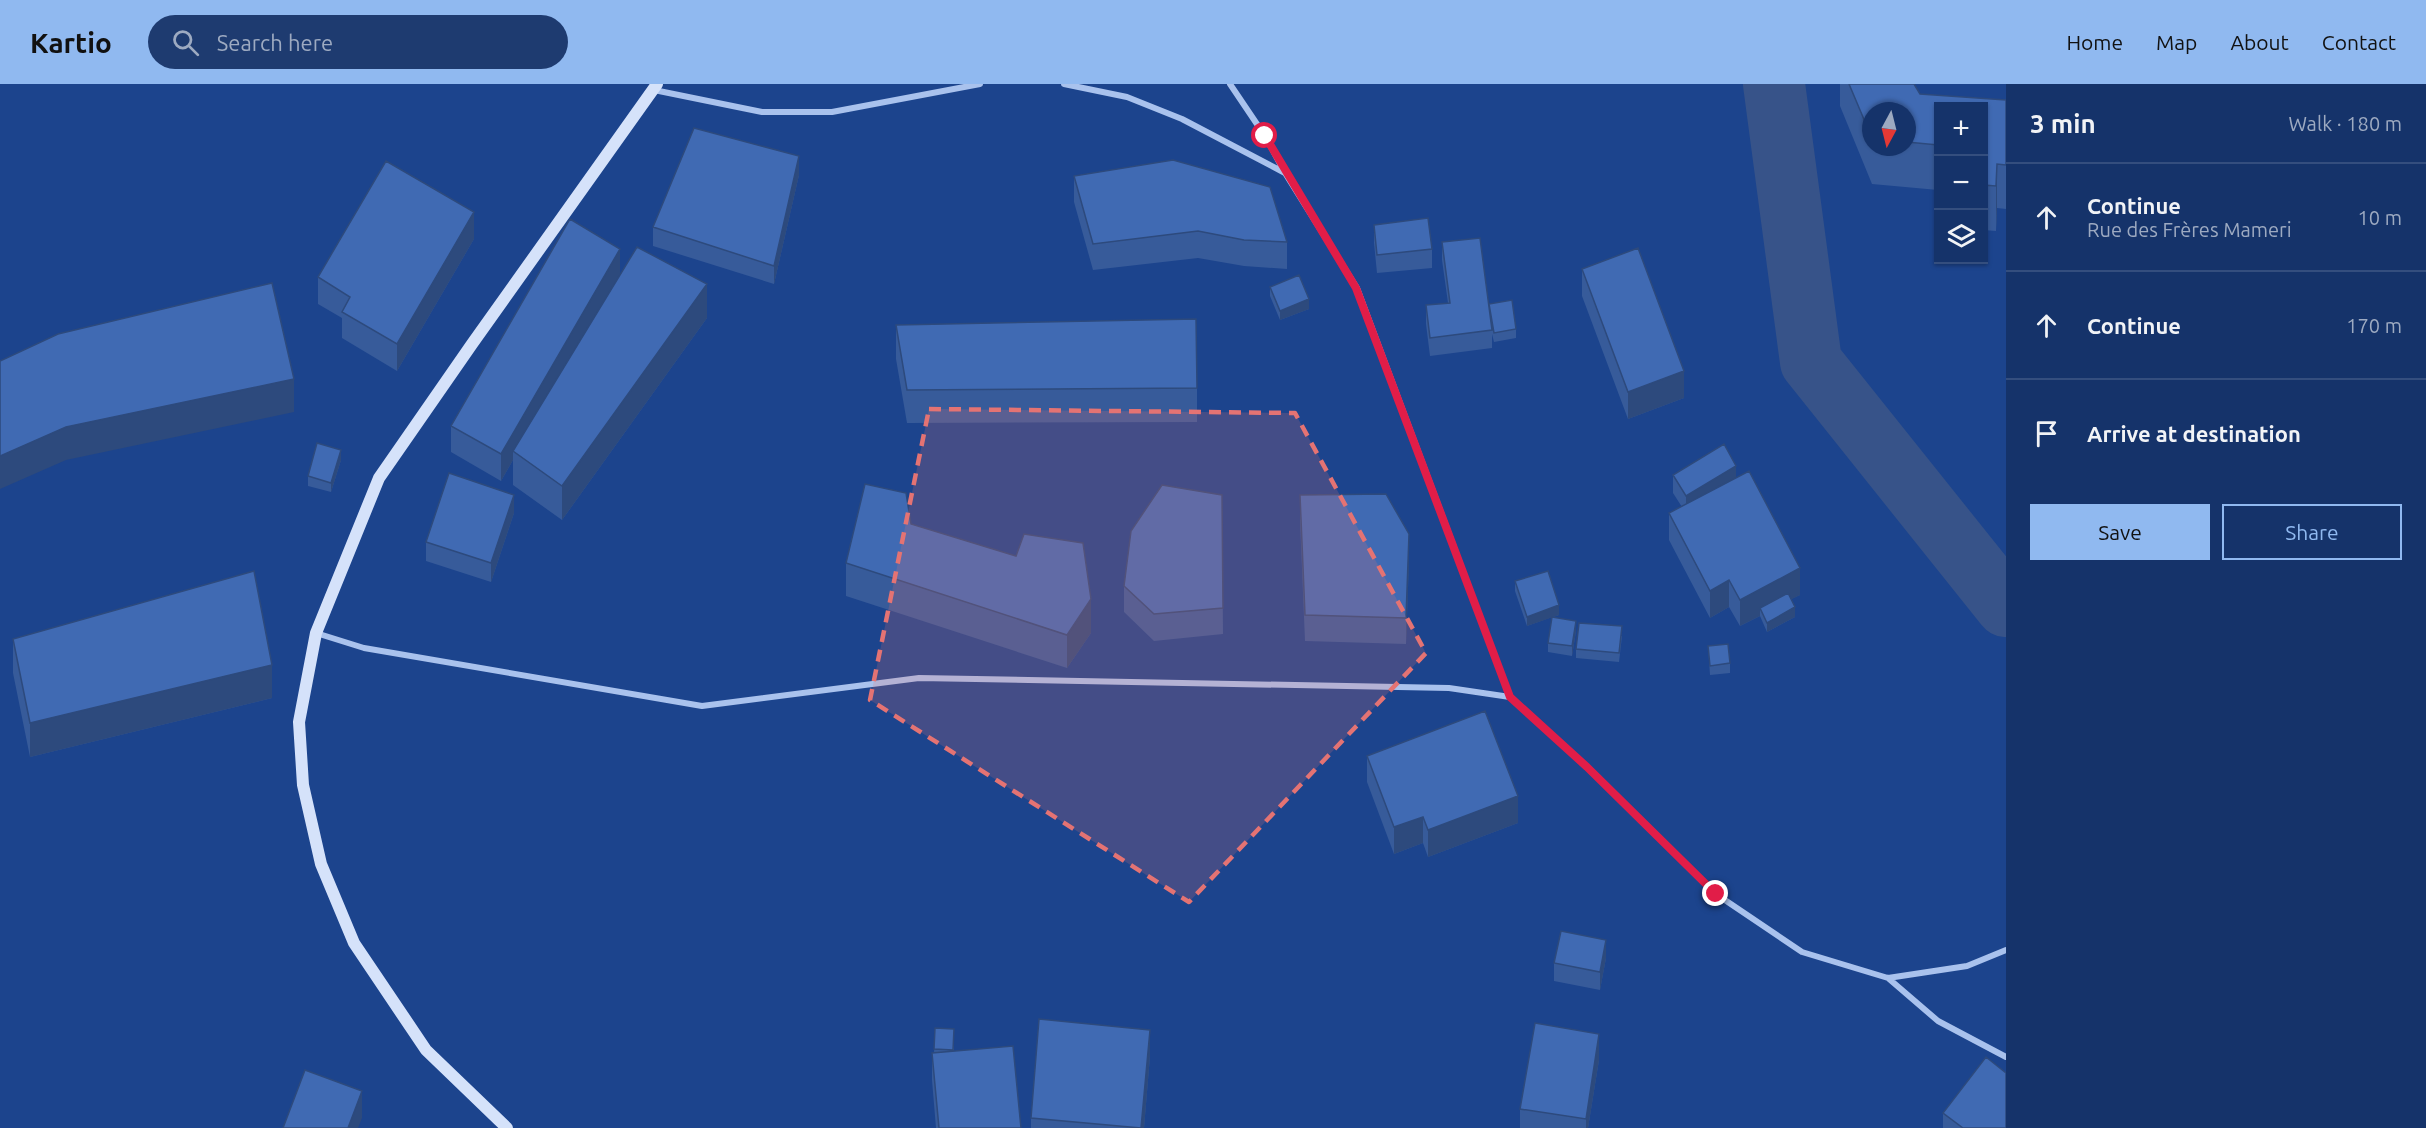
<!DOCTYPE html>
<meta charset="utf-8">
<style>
body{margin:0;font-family:Ubuntu,sans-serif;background:#1e3b70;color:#f1f3f6}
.controls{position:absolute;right:18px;top:18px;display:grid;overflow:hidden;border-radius:0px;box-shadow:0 2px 4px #0004}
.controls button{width:54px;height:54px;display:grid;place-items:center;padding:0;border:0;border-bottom:2px solid #344e7e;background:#15336a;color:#f1f3f6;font:30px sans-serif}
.compass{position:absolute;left:1862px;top:18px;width:54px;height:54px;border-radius:50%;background:#15336a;box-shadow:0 2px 4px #0004;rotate:187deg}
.stop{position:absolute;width:18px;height:18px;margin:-14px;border:4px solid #e11d48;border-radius:50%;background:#fff}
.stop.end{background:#e11d48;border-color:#fff;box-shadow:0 2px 6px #0008}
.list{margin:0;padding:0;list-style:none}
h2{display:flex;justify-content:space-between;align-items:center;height:78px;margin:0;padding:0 24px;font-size:26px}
h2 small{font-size:20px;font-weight:400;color:#9daac1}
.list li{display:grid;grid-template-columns:39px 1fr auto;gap:18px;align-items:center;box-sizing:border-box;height:108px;padding:0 24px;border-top:2px solid #344e7e}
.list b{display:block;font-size:22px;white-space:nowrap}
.list p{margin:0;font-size:20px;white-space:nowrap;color:#9daac1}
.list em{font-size:20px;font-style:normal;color:#9daac1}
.actions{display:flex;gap:12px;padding:18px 24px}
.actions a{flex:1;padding:14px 0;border:2px solid #90b9f0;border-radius:0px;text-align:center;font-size:21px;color:#90b9f0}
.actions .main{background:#90b9f0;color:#111}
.icon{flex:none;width:33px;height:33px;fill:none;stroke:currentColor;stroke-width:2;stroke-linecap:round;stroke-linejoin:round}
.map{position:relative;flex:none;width:2006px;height:1044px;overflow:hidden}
header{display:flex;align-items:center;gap:36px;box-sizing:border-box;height:84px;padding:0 30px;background:#90b9f0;color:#111}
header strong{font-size:28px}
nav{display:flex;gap:33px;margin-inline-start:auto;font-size:21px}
.search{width:420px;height:54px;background:#1e3b70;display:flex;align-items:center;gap:15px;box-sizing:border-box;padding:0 21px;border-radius:33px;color:#9daac1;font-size:22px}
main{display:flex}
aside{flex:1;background:#15336a}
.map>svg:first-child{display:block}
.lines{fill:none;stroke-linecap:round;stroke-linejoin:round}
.river{stroke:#375389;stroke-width:62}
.minor{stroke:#a9c2ed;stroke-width:6}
.secondary{stroke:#d5e2fa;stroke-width:12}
.wall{fill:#375b9a;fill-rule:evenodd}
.shaded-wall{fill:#2d4a7d}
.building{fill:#406ab3;stroke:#2d4a7d;stroke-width:1.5}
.route{stroke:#e11d48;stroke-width:8}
.marked{fill:#e47373;fill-opacity:0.2;stroke:#e47373;stroke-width:4.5;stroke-dasharray:12 8;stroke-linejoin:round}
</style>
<header>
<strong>Kartio</strong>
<div class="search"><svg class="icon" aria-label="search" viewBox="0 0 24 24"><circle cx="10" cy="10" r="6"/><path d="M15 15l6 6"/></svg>Search here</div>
<nav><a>Home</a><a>Map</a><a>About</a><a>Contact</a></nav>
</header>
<main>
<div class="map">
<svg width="2006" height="1044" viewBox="0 0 2006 1044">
<rect width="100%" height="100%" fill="#1c448d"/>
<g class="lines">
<path class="river" d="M1774,0L1811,278L2006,522"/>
<path class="minor" d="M1064,0L1127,13L1182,35L1285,89L1265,52L1230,0
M654,6L762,28H832L980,0
M1285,89L1357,204L1510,613L1587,683L1716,810L1802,868L1888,894L1967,882L2006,866
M316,549L364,564L702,622L919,594L1449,604L1510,613
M1888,894L1938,937L2006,973"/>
<path class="secondary" d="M507,1044L426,966L354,859L321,780L303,701L299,638L316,549L379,394L472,260L657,0"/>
</g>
<path class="wall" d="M1840,0H1914L1920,10L2006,16V125L1997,124L1996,147L1983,146V22H1938V106L1872,100L1840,22ZM1871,27H1907V63H1871Z
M799,91L774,200L653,162V143Z
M1074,92L1287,158V185L1244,182L1198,174L1093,186L1074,118Z
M1374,141L1432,165V184L1377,189L1374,159Z
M474,155L397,287L342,254V234L318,220V193Z
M1442,158L1489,223L1516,245V254L1494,258L1492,250V264L1430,272L1426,240V221L1448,219L1442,176Z
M1582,185L1684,314L1628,335L1582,212Z
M620,191L707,234L562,436L513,401V376L501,397L451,368V342Z
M1270,203L1309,225L1280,236L1270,212Z
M896,241L1197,304V338L907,339L896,275Z
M341,376L331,408L308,402V392Z
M1673,391L1736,394L1800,511L1791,515L1795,533L1767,548L1760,532L1740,542L1729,523L1710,534L1669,456V429L1682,423L1673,409Z
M1222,411L1223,550L1154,557L1124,528V502Z
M1300,411L1409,477L1406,560L1305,557L1300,437Z
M514,429L491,498L426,477V458Z
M911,440L1091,549L1067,584L846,512V479Z
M1515,497L1559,531L1553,533L1576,547L1572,572L1548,568V559L1552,533L1527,542L1515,507Z
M1622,552L1619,578L1576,574V565Z
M13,555L272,614L30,673L13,589Z
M1708,562L1730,579V589L1710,591Z
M1367,672L1518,739L1428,773L1423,759L1394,770L1367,698Z
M1606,874L1600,906L1554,897V879Z
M935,944L954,955V967L1021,1044H936L932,996V969H934Z
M1150,972L1144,1044H1031V1034Z
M1599,976L1588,1044H1520V1025Z
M1943,1029L2006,1044H1943Z"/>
<path class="shaded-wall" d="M799,72V91L774,200V182Z
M1997,80V124L1996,147V102Z
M474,128V155L397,287V260Z
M620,165V191L513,367V376L501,397V370Z
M707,200V234L562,436V402Z
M1309,215V225L1280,236V227Z
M1684,287V314L1628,335V308Z
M294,295V328L66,376L0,405V372L66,343Z
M341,366V376L331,408V399Z
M1736,382V400L1686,430V412Z
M514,411V429L491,498V479Z
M1409,450V477L1406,560V534Z
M1800,484V511L1763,530L1760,524V532L1740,542V516Z
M1729,496V523L1710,534V507Z
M1091,515V549L1067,584V551Z
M1559,521V531L1527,542V533Z
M1795,523V533L1767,548V539Z
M1576,537V547L1572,572V562Z
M272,581V614L30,673V639Z
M1518,712V739L1428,773V746Z
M1423,733V759L1394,770V743Z
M1606,856V874L1600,906V888Z
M1150,946V972L1144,1044H1141Z
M1599,950V976L1588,1044H1586V1035Z
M362,1007V1034L358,1044H348Z"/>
<path class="building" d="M1849,0H1914L1920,10L2006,16V81L1997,80L1996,102L1983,101V22H1938V61L1907,58V27H1871V52Z
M694,44L799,72L774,182L653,143Z
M1173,76L1270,103L1287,158L1244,156L1198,147L1093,160L1074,92Z
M386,77L474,128L397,260L342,228L350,213L318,193Z
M1428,134L1432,165L1377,171L1374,141Z
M570,135L620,165L501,370L451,342Z
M1480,154L1492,246L1430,254L1426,221L1450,219L1442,158Z
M637,163L707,200L562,402L513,367Z
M1638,164L1684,287L1628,308L1582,185Z
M1299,191L1309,215L1280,227L1270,203Z
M272,199L294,295L66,343L0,372V277L58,250Z
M1512,216L1516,245L1494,249L1489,220Z
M1196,235L1197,304L907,306L896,241Z
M317,359L341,366L331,399L308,392Z
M1724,360L1736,382L1686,412L1673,391Z
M1749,387L1800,484L1740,516L1729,496L1710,507L1669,429Z
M449,389L514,411L491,479L426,458Z
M865,400L906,409L911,440L1016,472L1024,450L1083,459L1091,515L1067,551L846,479Z
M1162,401L1222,411L1223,524L1154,530L1124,502L1131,447Z
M1386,410L1409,450L1406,534L1305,531L1300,411Z
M254,487L272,581L30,639L13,555Z
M1548,487L1559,521L1527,533L1515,497Z
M1788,509L1795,523L1767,539L1760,524Z
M1552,533L1576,537L1572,562L1548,559Z
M1579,539L1622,542L1619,569L1576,565Z
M1728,560L1730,579L1710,582L1708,562Z
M1485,627L1518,712L1428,746L1423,733L1394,743L1367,672Z
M1561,847L1606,856L1600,888L1554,879Z
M1039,935L1150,946L1141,1044L1031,1034Z
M1535,939L1599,950L1586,1035L1520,1025Z
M935,944L954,945L953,966L934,965Z
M1013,962L1021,1044H939L932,969Z
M1986,973L2006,989V1044H1963L1943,1029Z
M305,986L362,1007L348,1044H283Z"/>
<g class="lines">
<path class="route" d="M1265,52L1356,204L1510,613L1587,683L1716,810"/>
</g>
<path class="marked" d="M929,325L1295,329L1426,569L1189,818L870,616Z"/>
</svg>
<div class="controls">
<button>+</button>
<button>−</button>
<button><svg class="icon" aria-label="layers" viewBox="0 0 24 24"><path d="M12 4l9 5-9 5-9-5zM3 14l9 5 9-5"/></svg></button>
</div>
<svg class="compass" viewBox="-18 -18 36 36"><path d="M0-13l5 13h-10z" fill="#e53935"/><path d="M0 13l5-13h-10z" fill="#9daac1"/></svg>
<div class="stop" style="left:1265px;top:52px"></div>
<div class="stop end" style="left:1716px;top:810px"></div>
</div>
<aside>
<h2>3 min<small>Walk · 180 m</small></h2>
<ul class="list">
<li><svg class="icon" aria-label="ahead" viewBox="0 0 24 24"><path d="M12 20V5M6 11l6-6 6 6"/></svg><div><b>Continue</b><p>Rue des Frères Mameri</p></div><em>10 m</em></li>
<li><svg class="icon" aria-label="ahead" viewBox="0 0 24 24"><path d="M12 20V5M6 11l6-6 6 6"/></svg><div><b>Continue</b></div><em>170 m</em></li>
<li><svg class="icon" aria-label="arrive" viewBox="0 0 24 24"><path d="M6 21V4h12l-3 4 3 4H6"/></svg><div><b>Arrive at destination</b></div></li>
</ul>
<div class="actions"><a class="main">Save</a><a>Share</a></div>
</aside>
</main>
